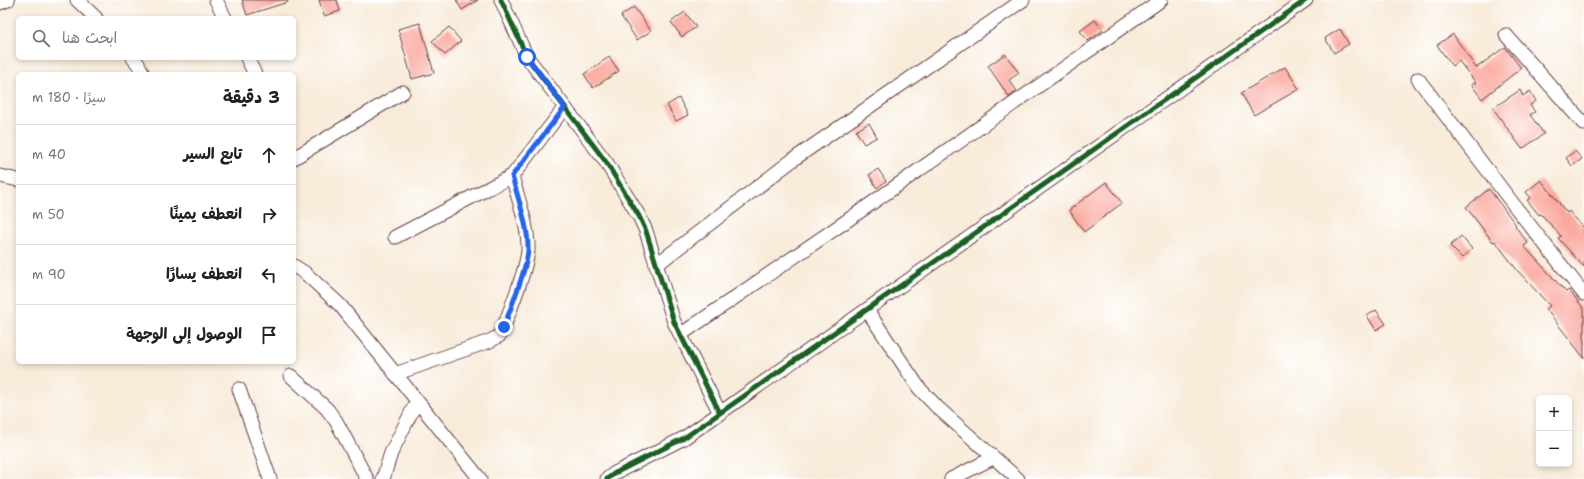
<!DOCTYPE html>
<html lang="ar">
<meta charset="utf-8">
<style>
body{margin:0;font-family:"Shantell Sans","Playpen Sans Arabic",sans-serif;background:#f6f6f6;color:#202124;direction:rtl}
.controls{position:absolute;right:12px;bottom:12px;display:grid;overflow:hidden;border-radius:6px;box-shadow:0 2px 6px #0003}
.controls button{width:36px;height:36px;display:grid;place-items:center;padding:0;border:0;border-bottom:1px solid #e0e0e0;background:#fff;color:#202124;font:20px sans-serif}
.stop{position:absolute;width:12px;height:12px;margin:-9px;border:3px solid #2563eb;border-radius:50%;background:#fff}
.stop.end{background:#2563eb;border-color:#fff;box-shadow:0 1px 4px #0008}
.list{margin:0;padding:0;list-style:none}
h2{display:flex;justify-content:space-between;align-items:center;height:52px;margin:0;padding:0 16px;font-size:17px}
h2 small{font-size:13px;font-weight:400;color:#757577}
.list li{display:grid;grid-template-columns:26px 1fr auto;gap:12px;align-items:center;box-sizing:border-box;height:60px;padding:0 16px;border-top:1px solid #e0e0e0}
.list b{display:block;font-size:15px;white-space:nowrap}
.list em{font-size:13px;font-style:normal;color:#757577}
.icon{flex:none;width:22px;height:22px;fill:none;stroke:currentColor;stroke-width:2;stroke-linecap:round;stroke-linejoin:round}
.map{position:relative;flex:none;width:1584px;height:479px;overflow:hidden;direction:ltr}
.search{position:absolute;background:#fff;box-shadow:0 2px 6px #0003;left:16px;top:16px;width:280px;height:44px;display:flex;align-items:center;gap:10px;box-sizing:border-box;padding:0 14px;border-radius:6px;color:#757577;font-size:15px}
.panel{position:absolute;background:#fff;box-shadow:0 2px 6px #0003;left:16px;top:72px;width:280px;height:292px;border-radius:6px;direction:rtl}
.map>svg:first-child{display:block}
.building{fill:#faa79d}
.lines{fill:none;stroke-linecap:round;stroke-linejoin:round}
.minor-casing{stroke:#643e45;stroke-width:15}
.minor{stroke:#fff;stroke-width:13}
.cycleway-casing{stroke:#fff;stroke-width:8}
.cycleway{stroke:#1b5e20;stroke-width:5}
.route{stroke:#2563eb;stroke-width:5}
</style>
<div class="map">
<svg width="1584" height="479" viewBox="0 0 1584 479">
<rect width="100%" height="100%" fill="#fff"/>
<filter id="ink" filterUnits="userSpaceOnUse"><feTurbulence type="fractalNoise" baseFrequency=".025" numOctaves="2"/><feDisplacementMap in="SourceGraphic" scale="8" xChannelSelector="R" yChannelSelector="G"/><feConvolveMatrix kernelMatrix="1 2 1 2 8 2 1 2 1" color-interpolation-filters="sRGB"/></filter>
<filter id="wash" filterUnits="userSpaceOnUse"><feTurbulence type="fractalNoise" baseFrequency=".012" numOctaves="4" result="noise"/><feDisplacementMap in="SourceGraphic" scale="16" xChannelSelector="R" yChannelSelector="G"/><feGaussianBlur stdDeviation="0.9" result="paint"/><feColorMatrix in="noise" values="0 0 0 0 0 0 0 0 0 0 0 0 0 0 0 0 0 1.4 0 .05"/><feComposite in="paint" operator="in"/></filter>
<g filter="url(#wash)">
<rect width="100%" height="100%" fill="#f8ebd9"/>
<g id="blocks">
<path class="building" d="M242,0H287L288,2L247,15Z
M319,0H337L340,11L324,16Z
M456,0H478L462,10Z
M634,7L651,31L637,40L621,16Z
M685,12L696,27L682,37L671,22Z
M1095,20L1103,30L1088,41L1080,31Z
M420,23L434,73L412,79L398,29Z
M449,27L461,41L445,55L432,41Z
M1340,29L1349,44L1334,53L1325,38Z
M1453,34L1476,68L1505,47L1521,68L1482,99L1471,84L1476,83L1459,61L1452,66L1437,45Z
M1005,54L1019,73L1009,80L1017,91L1009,97L988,66Z
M609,57L619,71L593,88L584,74Z
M1285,67L1299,89L1254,115L1241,93Z
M1520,90L1523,96L1530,91L1536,101L1530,105L1535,112L1530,115L1544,134L1522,149L1493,108Z
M679,98L688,115L676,121L667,105Z
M869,123L877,137L864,144L856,131Z
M1575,151L1582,159L1572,166L1566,158Z
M878,169L886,181L877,188L869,175Z
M1541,180L1567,213L1569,211L1584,228V267L1558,238L1561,236L1541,214L1539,215L1527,200L1531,198L1526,192Z
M1106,182L1122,203L1084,232L1069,210Z
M1489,189L1516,225L1515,226L1528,243L1524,246L1566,292L1569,290L1584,309V358L1546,309L1550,306L1517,270L1495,241L1493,242L1466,207Z
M1461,236L1472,249L1462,258L1450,246Z
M1376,310L1386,324L1376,330L1367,316Z"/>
</g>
</g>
<g filter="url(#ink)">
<use href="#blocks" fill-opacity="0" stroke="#643e45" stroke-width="1"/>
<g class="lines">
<defs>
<path id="minor" d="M77,0L96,18
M216,0L225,18
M501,0L527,57L606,162L639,216L646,231L674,322L720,413L684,438L615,473L607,479
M0,3L8,0
M1506,35L1584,124
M133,58L138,64L143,74
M247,58L255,74
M1418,79L1517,209L1584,294
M294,158L403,92
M0,176L18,180
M395,237L512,176
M656,265L794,159L1023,0
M294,266L305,273L340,305L480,479
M867,310L919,388L937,407L1018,479
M680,335L845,222L1161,0
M395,374L490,341L499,336L504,327C511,306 526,272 528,251C529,227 518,199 512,176L565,107
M291,376L327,409L336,421L367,479
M239,389L270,479
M720,413L1306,0
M383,479L391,453L417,401
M951,479L993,458"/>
</defs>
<use href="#minor" class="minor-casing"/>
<use href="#minor" class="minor"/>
<defs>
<path id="cycleway" d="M501,0L527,57L606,162L639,216L646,231L674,322L720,413L684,438L615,473L607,479
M720,413L1306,0"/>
</defs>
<use href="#cycleway" class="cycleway-casing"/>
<use href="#cycleway" class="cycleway"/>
</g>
</g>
<g class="lines" filter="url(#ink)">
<path class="route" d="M504,327C511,306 526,272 528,251C529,227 518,199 512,176L565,107L527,57"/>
</g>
</svg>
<div class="controls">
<button>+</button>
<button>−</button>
</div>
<div class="stop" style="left:527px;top:57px"></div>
<div class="stop end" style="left:504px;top:327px"></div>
<div class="search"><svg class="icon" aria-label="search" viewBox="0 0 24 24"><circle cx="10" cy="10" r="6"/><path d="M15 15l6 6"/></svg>ابحث هنا</div>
<section class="panel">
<h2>3 دقيقة<small>سيرًا · 180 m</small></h2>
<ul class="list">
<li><svg class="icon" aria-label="ahead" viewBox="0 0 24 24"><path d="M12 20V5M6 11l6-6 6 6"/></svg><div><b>تابع السير</b></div><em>40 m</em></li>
<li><svg class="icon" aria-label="right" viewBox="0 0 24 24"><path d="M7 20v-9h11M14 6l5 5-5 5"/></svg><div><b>انعطف يمينًا</b></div><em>50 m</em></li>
<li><svg class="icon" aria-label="left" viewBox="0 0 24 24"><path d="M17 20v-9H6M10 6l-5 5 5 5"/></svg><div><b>انعطف يسارًا</b></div><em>90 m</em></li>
<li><svg class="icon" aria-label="arrive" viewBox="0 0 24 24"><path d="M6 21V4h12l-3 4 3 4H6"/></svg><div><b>الوصول إلى الوجهة</b></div></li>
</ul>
</section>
</div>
